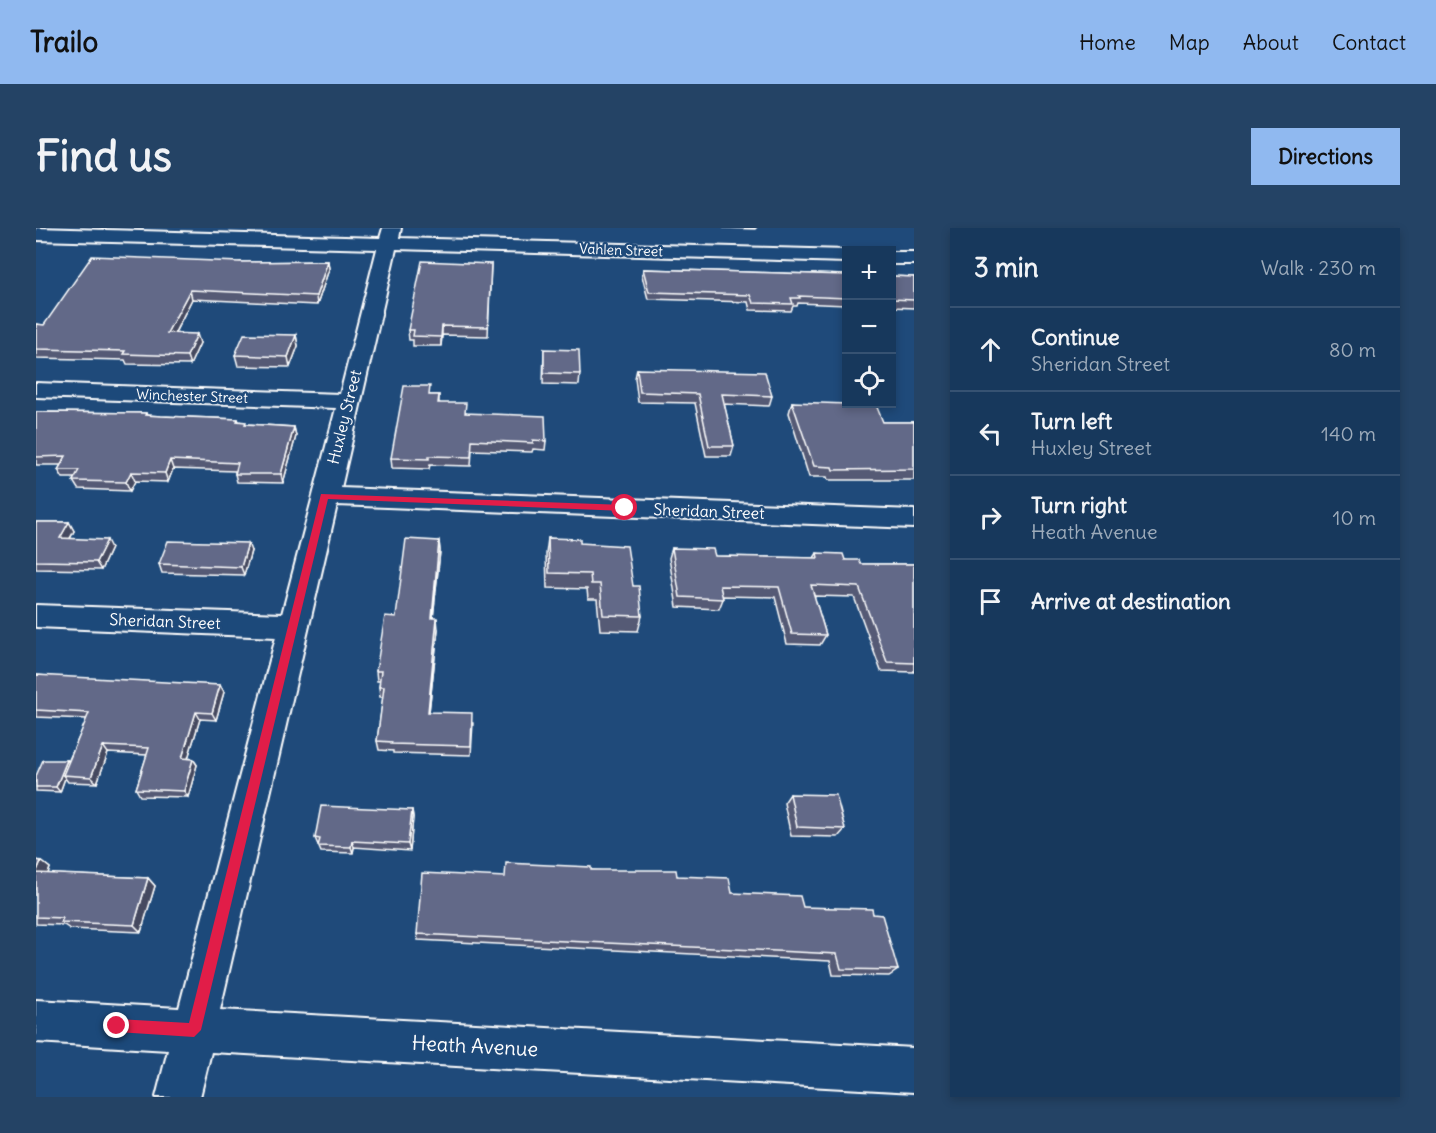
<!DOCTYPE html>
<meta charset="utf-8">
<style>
body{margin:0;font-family:Delius,sans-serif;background:#244365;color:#f1f3f6}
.controls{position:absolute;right:18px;top:18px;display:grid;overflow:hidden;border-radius:0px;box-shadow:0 3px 9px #0003}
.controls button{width:54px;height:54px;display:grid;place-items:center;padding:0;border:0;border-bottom:2px solid #365272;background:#17385c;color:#f1f3f6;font:30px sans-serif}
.stop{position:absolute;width:18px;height:18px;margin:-14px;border:4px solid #e11d48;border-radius:50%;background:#fff}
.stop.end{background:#e11d48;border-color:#fff;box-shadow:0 2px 6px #0008}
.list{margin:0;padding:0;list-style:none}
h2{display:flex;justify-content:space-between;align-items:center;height:78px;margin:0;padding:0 24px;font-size:26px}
h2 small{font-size:20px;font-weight:400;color:#9eacbb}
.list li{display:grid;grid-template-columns:39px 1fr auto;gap:18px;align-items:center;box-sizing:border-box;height:84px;padding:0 24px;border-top:2px solid #365272}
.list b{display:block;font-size:22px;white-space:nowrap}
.list p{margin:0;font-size:20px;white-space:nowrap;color:#9eacbb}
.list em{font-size:20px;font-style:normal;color:#9eacbb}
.icon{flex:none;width:33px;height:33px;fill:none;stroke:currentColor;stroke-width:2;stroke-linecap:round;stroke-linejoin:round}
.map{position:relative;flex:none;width:878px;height:869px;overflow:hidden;border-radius:0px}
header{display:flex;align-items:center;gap:36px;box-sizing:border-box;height:84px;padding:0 30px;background:#90b9f0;color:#111}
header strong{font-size:28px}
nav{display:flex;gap:33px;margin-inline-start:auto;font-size:21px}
.intro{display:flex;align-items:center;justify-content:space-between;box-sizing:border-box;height:144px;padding:0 36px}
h1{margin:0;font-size:42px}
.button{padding:15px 27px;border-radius:0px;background:#90b9f0;color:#111;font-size:21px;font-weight:700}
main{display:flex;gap:36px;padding:0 36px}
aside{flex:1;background:#17385c;border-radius:0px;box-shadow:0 3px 9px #0003}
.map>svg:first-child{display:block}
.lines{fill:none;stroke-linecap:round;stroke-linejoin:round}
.minor-casing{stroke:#fff;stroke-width:4}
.minor{fill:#1f4a7a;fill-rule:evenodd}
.wall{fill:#545a75;stroke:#fff;stroke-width:1.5}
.shaded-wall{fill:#454a5f;stroke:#fff;stroke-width:1.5}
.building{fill:#626988;stroke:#fff;stroke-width:1.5}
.route{fill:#e11d48}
.labels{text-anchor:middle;stroke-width:4.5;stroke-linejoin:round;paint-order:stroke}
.far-street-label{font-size:14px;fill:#fff;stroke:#1f4a7a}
.street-label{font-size:16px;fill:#fff;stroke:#1f4a7a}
.near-street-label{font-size:20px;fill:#fff;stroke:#1f4a7a}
</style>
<header>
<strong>Trailo</strong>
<nav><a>Home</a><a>Map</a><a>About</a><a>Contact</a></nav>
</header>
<div class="intro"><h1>Find us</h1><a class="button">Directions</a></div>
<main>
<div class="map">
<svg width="878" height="869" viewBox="0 0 878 869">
<rect width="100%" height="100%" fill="#1f4a7a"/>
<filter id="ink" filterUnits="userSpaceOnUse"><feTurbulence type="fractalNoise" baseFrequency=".0167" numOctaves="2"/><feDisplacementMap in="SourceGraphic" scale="12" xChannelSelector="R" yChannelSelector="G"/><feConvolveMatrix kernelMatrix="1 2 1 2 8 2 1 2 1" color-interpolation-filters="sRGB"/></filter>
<g filter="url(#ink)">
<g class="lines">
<defs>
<path id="minor" d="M0,0L344,10L347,0H365L363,10L811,22L810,34L360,21L305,260L878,282V300L301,277L184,782L878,820V864L175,824L164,869H120L132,822L0,814V772L143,780L240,409L0,399V377L246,386L300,180L0,169V155L304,166L341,21L0,12Z
M856,24H878V36H856Z"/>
</defs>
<use href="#minor" class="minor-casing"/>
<use href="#minor" class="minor"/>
</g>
<path class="wall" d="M687,0H720L719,1Z
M292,33L293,41L281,77L156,71L139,105L164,115L154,137L91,136L89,132L0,130V96L8,97L204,34Z
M455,36L452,108L406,107L405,118H377V112H373L372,102Z
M607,41L810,47V77L762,75L761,78H757L755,83L714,82L712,74L612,71L606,48Z
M855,48L878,49V80L855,79Z
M260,107L262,118L254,139L202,138L199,127Z
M508,121L544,146L543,157L507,156Z
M601,141L736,168L733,178L688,176L698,218L695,228H670L659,175L602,174L599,150Z
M394,167H403V175L430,185L510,213L509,222L497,221L496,224L436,222L435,238L394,237L393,241L356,240L355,230Z
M756,174L847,194H878V252H792L791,249H773L753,185Z
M0,184L110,185L111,187L125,188L202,191L203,193L211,196L258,199L260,208L247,255L201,254L199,246V243L137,241L132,254L99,253L94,263L42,261L37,253L38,250H27L22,242L25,237H0Z
M0,294H33L38,303L34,311L75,320L65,342L0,341Z
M512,310L544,315L597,358L606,388L602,403L564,402L561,371H552L551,361L511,360L510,326Z
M403,313L404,323L397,390L402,401L393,484L437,495L435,527L357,525V523L343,522L341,513L347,469H344L343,459L344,453H341L340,443L360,389Z
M636,320L679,328L778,330L781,325L825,336H878V444L845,443L818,369L778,368L790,407L784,417L751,416L739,369L686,368L687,371L683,381L641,379L633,330Z
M215,323L208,347L126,345L123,336Z
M0,447L188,464L180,492L164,491L152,530L157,531L161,537L152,569L104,568L100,561L111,527L72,525L61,555L32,554L29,550L24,564L0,563V548L31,532L32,534L51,491L0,489Z
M754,566L809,601L802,609L755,608L748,575Z
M376,582L377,589L374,623L318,619L317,625L285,624L279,610Z
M0,632L5,633L14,640L12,646L112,650L119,658L105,704L34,701L28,697L0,696Z
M555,642L641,648L696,665L767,679L837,686L862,742L853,748L797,747L794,733L382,712L381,706Z"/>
<path class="shaded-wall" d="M292,33L293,41L281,77L280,68Z
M154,62L156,71L134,114L131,105Z
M406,98V107L405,118V109Z
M161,106L164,115L154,137L151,128Z
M260,107L262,118L254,139L252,129Z
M258,199L260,208L247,255L245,246Z
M134,232L137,241L132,254L129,245Z
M95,244L99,253L94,263L90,254Z
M33,294L38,303L29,319L24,310Z
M71,312L75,320L65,342L60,334Z
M403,313L404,323L396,400V390Z
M212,315L215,323L208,347L205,339Z
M401,390L402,401L392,493V484Z
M184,457L188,464L180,492L176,485Z
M160,484L164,491L150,537L146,530Z
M67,518L72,525L61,555L55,549Z
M157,531L161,537L152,569L148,563Z
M31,532L35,537L27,547L29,550L24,564L20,559Z
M376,582L377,589L374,623L372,616Z
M316,613L318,619L317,625L315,619Z
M5,633L14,640L9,653L0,645Z
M112,650L119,658L105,704L98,697Z"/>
<path class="building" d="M56,28L204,34L292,33L280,68L154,62L131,105L161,106L151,128L87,126L89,123L0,121V96L8,97Z
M386,33L455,36L452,99L406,98L405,109L377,108L378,102H372Z
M607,41L810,47V70L763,68L764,70H755L757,76L717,75L714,67L613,64Z
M855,48L878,49V72L855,71Z
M208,106L260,107L252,129L199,127Z
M508,121L543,122L544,146L508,145Z
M601,141L729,144L736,168L686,166L698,218H673L662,166L604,164Z
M368,158H394L393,167H403L402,175H430L429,185L509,188L510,213L497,212V215L436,212L435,229L393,228V231L355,230Z
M756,174L840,177L847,194H878V241L797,242L796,239L778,238Z
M0,184L110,185L109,187L125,188L202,191L201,193L210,194L209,196L258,199L245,246H199L202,235L134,232L129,245L95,244L90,254L37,253L43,242H22L30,228L0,229Z
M0,294H33L24,310L71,312L60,334L0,333Z
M512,310L544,311V315L591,318L597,358H603L606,388L567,387L564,356H555L554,346L513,345Z
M370,311L403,313L396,390H401L392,484L436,485L435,518L355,516L356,514L341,513L348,459H343L345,443H340L349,388L360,389Z
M132,313L212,315L205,339L123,336Z
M636,320L677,321L679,328L782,330L781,325L807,326L809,332H823L825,336H878V435L851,434L823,359L775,357L790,407L756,406L743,359L684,358L687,371L644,369Z
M0,447L184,457L176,485L160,484L146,530L157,531L148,563L100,561L113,520L67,518L55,549L27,547L53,485L0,482Z
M7,532H31L20,559H0V548Z
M754,566L800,567L809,601L761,599Z
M285,578L376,582L372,616L316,613L315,619L282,618L284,611L279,610Z
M0,632L5,633L0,645Z
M470,635L555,639V642H640L641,648L693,650L696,665L764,668L767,679L836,681L837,686L846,687L862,742L805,741L801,726L381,706L386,645L469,649Z
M0,645L112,650L98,697L25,694L27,690L0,689Z"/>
</g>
<path class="route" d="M285,266L589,277L593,280L589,283L292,271L165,802L158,809L81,804L74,798L81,791L153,795Z"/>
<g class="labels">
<g class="far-street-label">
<text transform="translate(585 22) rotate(2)" y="5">Vahlen Street</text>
<text transform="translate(156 168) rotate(2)" y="5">Winchester Street</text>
</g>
<g class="street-label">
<text transform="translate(308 189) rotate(-76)" y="6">Huxley Street</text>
<text transform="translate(673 283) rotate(2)" y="6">Sheridan Street</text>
<text transform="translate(129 393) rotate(2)" y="6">Sheridan Street</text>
</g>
<g class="near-street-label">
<text transform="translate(439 818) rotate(3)" y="7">Heath Avenue</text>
</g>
</g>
</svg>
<div class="controls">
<button>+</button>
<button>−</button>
<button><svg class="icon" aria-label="locate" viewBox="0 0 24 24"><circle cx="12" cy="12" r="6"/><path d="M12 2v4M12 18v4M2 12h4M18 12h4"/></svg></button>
</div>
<div class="stop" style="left:589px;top:280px"></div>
<div class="stop end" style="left:81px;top:798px"></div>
</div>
<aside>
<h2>3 min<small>Walk · 230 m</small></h2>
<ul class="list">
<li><svg class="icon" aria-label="ahead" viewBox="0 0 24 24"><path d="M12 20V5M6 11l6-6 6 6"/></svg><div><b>Continue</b><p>Sheridan Street</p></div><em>80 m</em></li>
<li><svg class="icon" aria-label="left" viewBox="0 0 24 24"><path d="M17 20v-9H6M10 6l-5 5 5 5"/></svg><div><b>Turn left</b><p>Huxley Street</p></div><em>140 m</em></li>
<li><svg class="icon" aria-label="right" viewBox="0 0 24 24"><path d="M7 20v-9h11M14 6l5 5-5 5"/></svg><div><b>Turn right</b><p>Heath Avenue</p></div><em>10 m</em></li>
<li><svg class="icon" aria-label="arrive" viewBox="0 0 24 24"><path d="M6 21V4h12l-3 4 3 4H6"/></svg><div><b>Arrive at destination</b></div></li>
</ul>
</aside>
</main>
